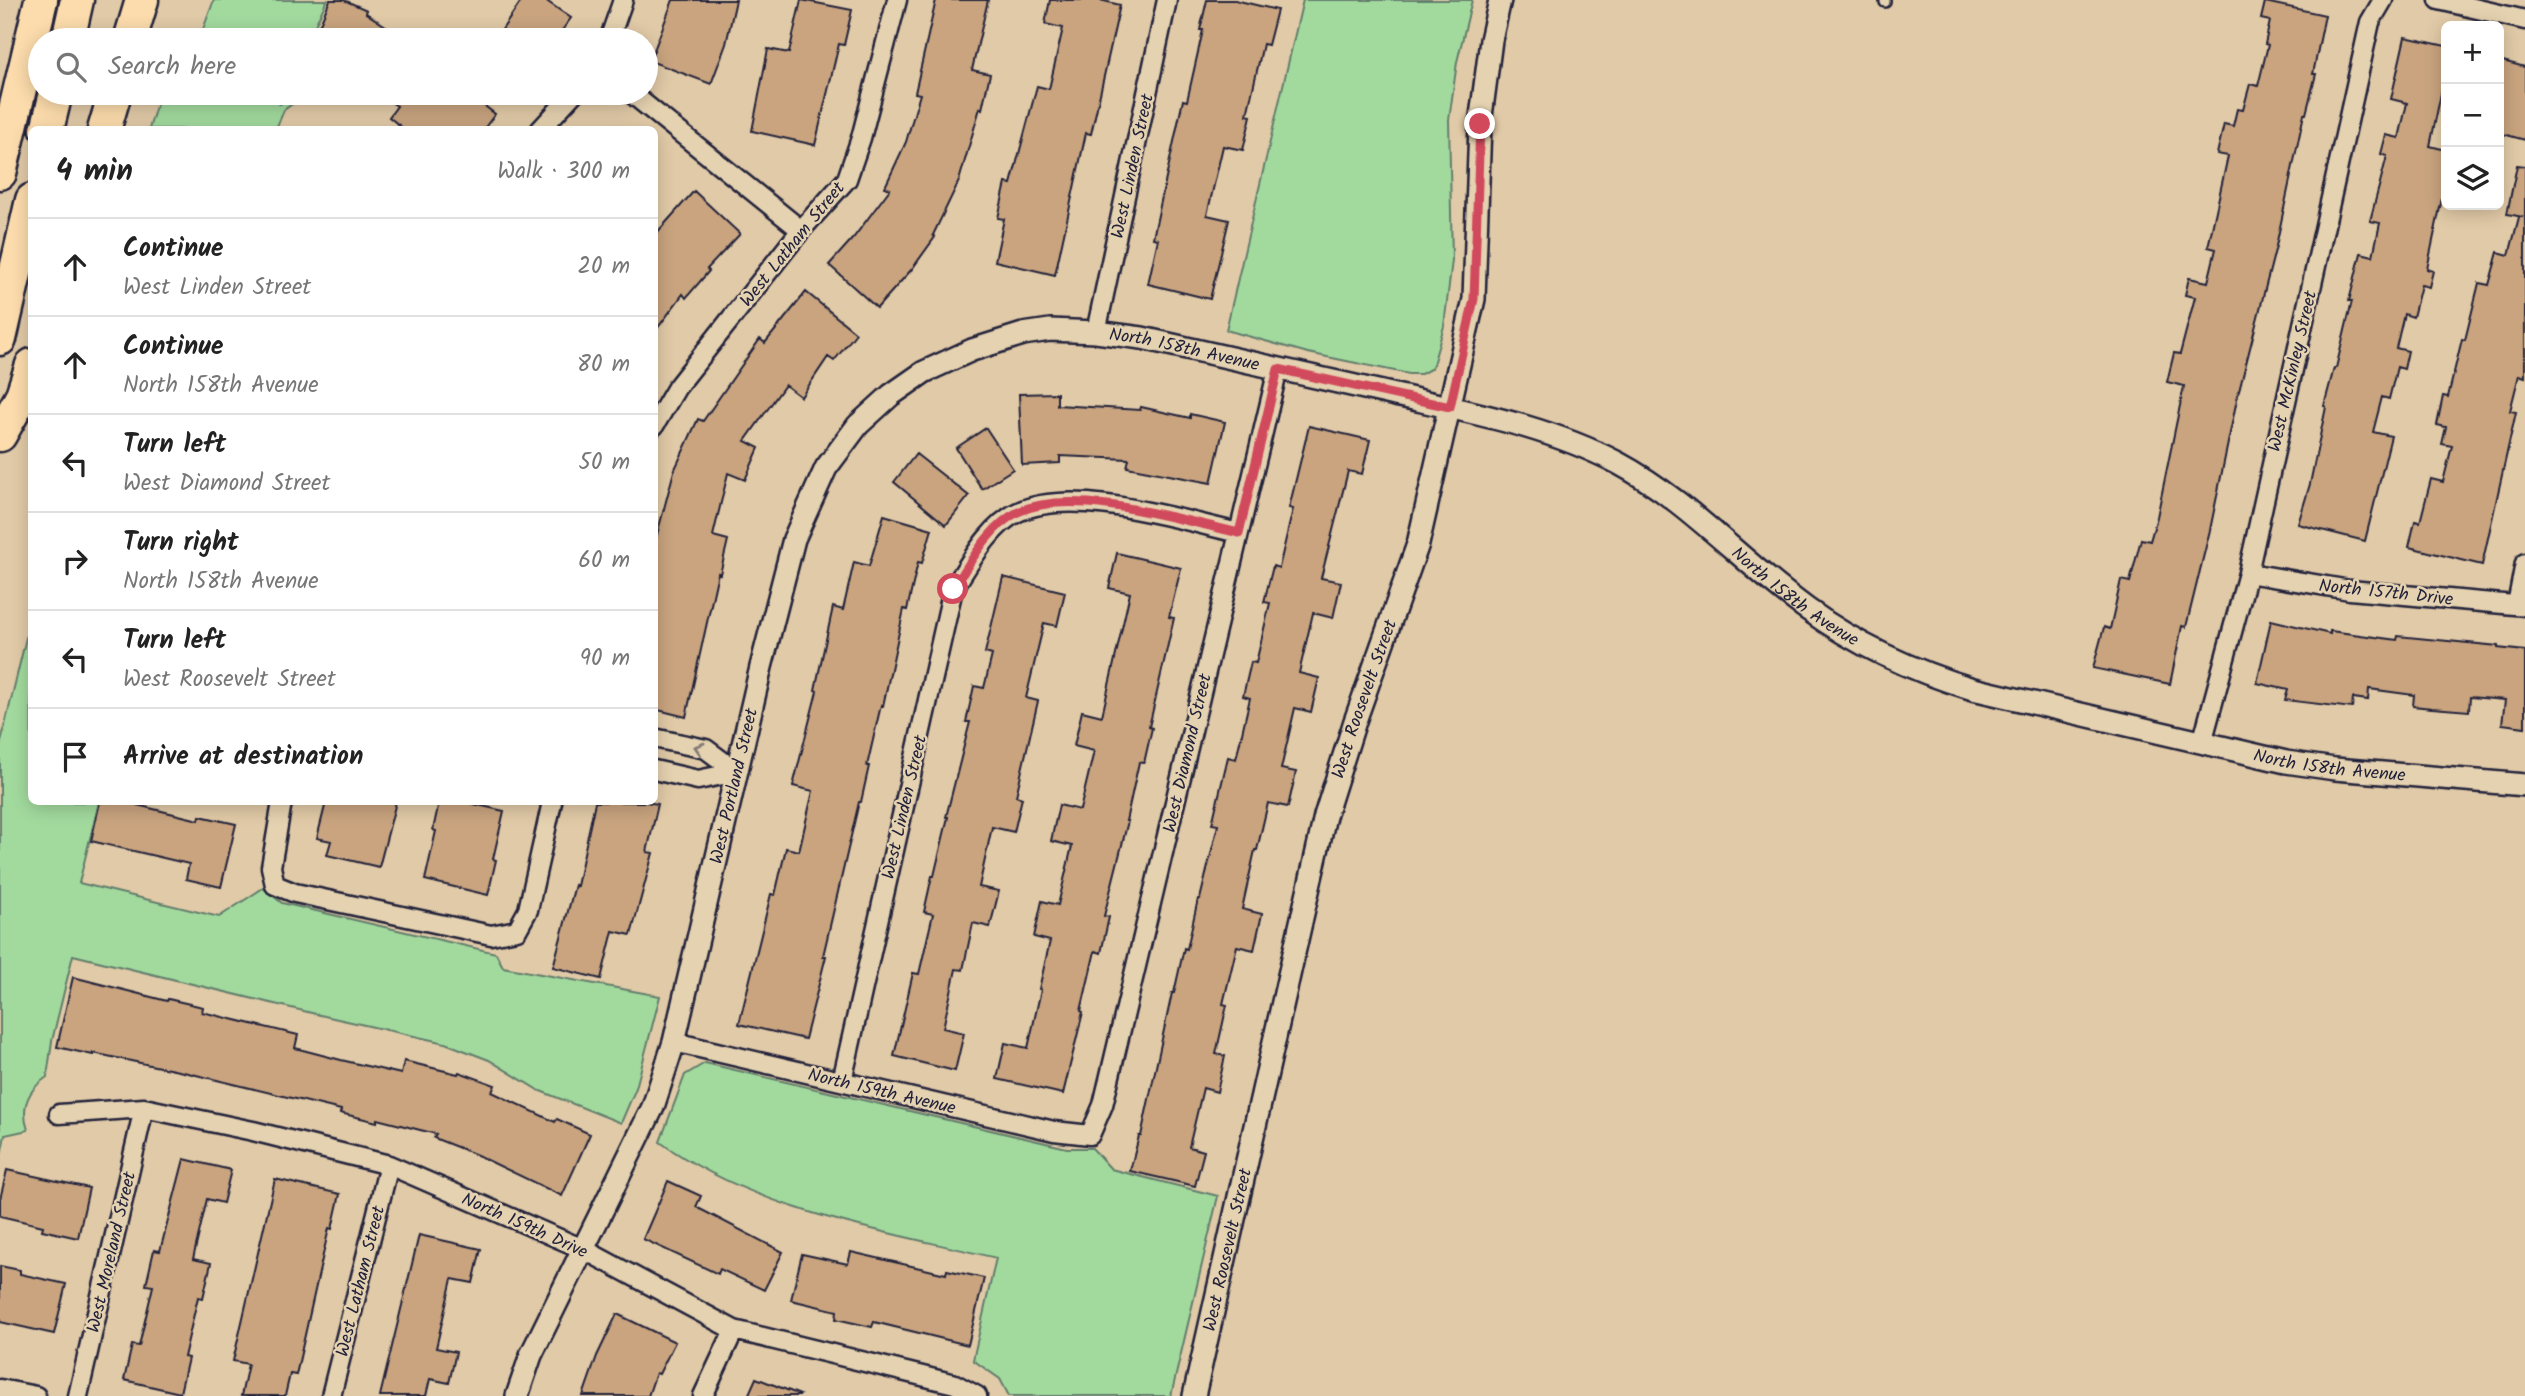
<!DOCTYPE html>
<meta charset="utf-8">
<style>
body{margin:0;font-family:Kalam,sans-serif;background:#f2f2f2;color:#222}
.controls{position:absolute;right:21px;top:21px;display:grid;overflow:hidden;border-radius:10px;box-shadow:0 4px 18px #0003}
.controls button{width:63px;height:63px;display:grid;place-items:center;padding:0;border:0;border-bottom:2px solid #e0e0e0;background:#fff;color:#222;font:35px sans-serif}
.stop{position:absolute;width:21px;height:21px;margin:-16px;border:5px solid #d1495b;border-radius:50%;background:#fff}
.stop.end{background:#d1495b;border-color:#fff;box-shadow:0 2px 7px #0008}
.list{margin:0;padding:0;list-style:none}
h2{display:flex;justify-content:space-between;align-items:center;height:91px;margin:0;padding:0 28px;font-size:30px}
h2 small{font-size:23px;font-weight:400;color:#767676}
.list li{display:grid;grid-template-columns:46px 1fr auto;gap:21px;align-items:center;box-sizing:border-box;height:98px;padding:0 28px;border-top:2px solid #e0e0e0}
.list b{display:block;font-size:26px;white-space:nowrap}
.list p{margin:0;font-size:23px;white-space:nowrap;color:#767676}
.list em{font-size:23px;font-style:normal;color:#767676}
.icon{flex:none;width:38px;height:38px;fill:none;stroke:currentColor;stroke-width:2;stroke-linecap:round;stroke-linejoin:round}
.map{position:relative;flex:none;width:2525px;height:1396px;overflow:hidden}
.search{position:absolute;background:#fff;box-shadow:0 4px 18px #0003;left:28px;top:28px;width:630px;height:77px;display:flex;align-items:center;gap:18px;box-sizing:border-box;padding:0 24px;border-radius:38px;color:#767676;font-size:26px}
.panel{position:absolute;background:#fff;box-shadow:0 4px 18px #0003;left:28px;top:126px;width:630px;height:679px;border-radius:10px}
.map>svg:first-child{display:block}
.green{fill:#a2da9e;stroke:#627e6c;stroke-width:2}
.lines{fill:none;stroke-linecap:round;stroke-linejoin:round}
.stream{stroke:#6590a9;stroke-width:6}
.building{fill:#c9a47f;stroke:#22223b;stroke-width:2}
.service-casing{stroke:#22223b;stroke-width:14}
.minor-casing{stroke:#22223b;stroke-width:23}
.tertiary-casing{stroke:#22223b;stroke-width:26}
.motorway-casing{stroke:#22223b;stroke-width:37}
.service{stroke:#e5d2b0;stroke-width:9}
.minor{stroke:#e5d2b0;stroke-width:18}
.tertiary{stroke:#e5d2b0;stroke-width:21}
.motorway{stroke:#fcdcac;stroke-width:32}
.oneway{stroke:#847a76}
.route{stroke:#d1495b;stroke-width:9}
.labels{text-anchor:middle;stroke-width:5;stroke-linejoin:round;paint-order:stroke}
.street-label{font-size:18px;fill:#22223b;stroke:#e5d2b0}
</style>
<div class="map">
<svg width="2525" height="1396" viewBox="0 0 2525 1396">
<rect width="100%" height="100%" fill="#e1caa7"/>
<filter id="ink" filterUnits="userSpaceOnUse"><feTurbulence type="fractalNoise" baseFrequency=".0143" numOctaves="2"/><feDisplacementMap in="SourceGraphic" scale="14" xChannelSelector="R" yChannelSelector="G"/><feConvolveMatrix kernelMatrix="1 2 1 2 8 2 1 2 1" color-interpolation-filters="sRGB"/></filter>
<g filter="url(#ink)">
<path class="green" d="M214,0H327L308,40H199Z
M1303,0H1472L1457,62L1449,120L1452,260L1444,326L1432,368L1421,374H1409L1308,353L1226,330Z
M160,93H302V97L284,110L276,129H149Z
M31,617L32,802H99L79,883L219,917L263,888L282,903L496,953L503,967L660,996L636,1088L621,1123L538,1090L489,1060L445,1043L320,1015L73,955L52,1041L47,1077C28,1090 20,1107 28,1130L5,1135L0,1160V746Z
M705,1063L1067,1148H1092L1111,1169L1218,1196L1171,1396H1009L1000,1379L973,1360L996,1258C882,1230 758,1212 660,1142L685,1075Z"/>
<g class="lines">
<path class="stream" d="M275,93L280,102"/>
</g>
<path class="building" d="M330,0H344L367,10L366,13L407,40H313Z
M522,0H545L571,18L555,40H495Z
M673,0H736L726,44L711,84L650,61Z
M801,0L852,10L844,45L839,44L815,145L752,131L768,49L789,53Z
M936,0H988L972,70L990,74L982,109L980,108L959,181L933,235L935,237L912,269L877,308L829,265L854,237L890,189L885,187L906,142L920,94L915,93Z
M1050,0H1100L1120,5L1091,134L1086,133L1055,275L995,261L1004,219L998,218L1006,183L1011,184L1037,86L1049,89L1063,28L1045,24Z
M1207,0H1235L1277,10L1268,45L1263,44L1247,115L1251,116L1243,150L1223,146L1207,215L1229,220L1210,299L1148,284L1158,239L1153,238L1183,100L1187,101L1203,30H1200Z
M2265,2L2325,15L2313,74H2316L2306,114H2304L2276,246L2237,399L2210,530L2186,627L2182,626L2170,684L2093,668L2104,627L2110,629L2121,580L2130,582L2141,539L2150,541L2157,517L2184,386L2167,382L2174,353L2180,354L2195,297L2185,295L2189,278L2208,282L2216,249L2208,247L2228,156L2217,154L2224,124L2233,126L2237,109L2243,110L2250,84L2258,86L2268,45L2265,44L2270,21L2261,19Z
M2405,37L2446,46V70L2430,146L2446,150V199L2442,198L2427,269L2433,271L2429,287L2421,285L2413,317L2404,314L2396,348L2408,351L2404,369L2397,367L2389,399L2382,397L2373,432L2391,436L2365,541L2298,524L2310,484L2326,407L2324,406L2334,368H2336L2352,301H2349L2361,253L2373,256L2380,223L2370,221L2387,156L2381,154L2386,135L2399,138L2407,103L2391,99Z
M2499,60L2525,67V140L2499,133Z
M377,93H468L495,114L483,130H405L389,117L397,106Z
M2517,165L2525,166V377L2519,375L2510,411L2516,412L2482,565L2409,547L2415,521L2420,522L2431,479L2443,482L2452,446L2442,444L2446,427L2437,425L2443,396L2448,397L2462,339L2465,340L2479,283L2489,285L2498,252L2509,255L2519,217H2523L2507,214Z
M694,191L740,234L707,269L709,271L686,298L683,294L654,333V236Z
M806,292L856,333L834,361L828,357L801,397L785,385L745,441L759,448L745,480L728,473L713,536L728,540L720,574L718,573L686,717L654,709V546L674,471L698,419L703,421L760,339L765,343Z
M1057,393V405L1140,410L1141,407L1190,418V414L1225,422L1211,483L1127,467L1129,459L1060,456V463L1022,465L1019,394Z
M1309,426L1370,440L1362,474L1348,471L1321,578L1341,582L1333,618L1313,613L1299,673L1319,678L1311,712L1295,708L1281,769L1296,772L1288,807L1268,803L1257,850H1255L1242,909L1262,914L1254,950L1237,946L1223,1004L1227,1005L1216,1054L1225,1056L1217,1092L1203,1088L1189,1147L1204,1151L1195,1186L1130,1171L1139,1136H1141L1172,993H1174L1184,948L1187,949L1198,899H1200L1218,825L1212,824L1228,757L1236,759L1250,698L1243,696L1251,662L1256,663L1270,603L1264,602L1273,566L1279,568L1293,509L1289,508Z
M986,428L1013,469L982,489L956,448Z
M916,454L969,496L946,525L894,482Z
M884,515L932,529L922,563L918,562L907,610L904,609L883,706L881,705L867,766H869L861,802H859L823,956H826L805,1039L739,1024L771,894L775,895L786,848L799,851L813,791L793,786L817,691L815,690L833,607L843,610L854,562L869,566Z
M1117,553L1181,568L1169,617L1174,618L1149,727L1152,728L1144,763L1139,762L1126,821H1128L1104,916L1109,917L1101,953L1095,951L1081,1011L1083,1012L1063,1094L997,1079L1005,1043L1028,1048L1041,990L1039,989L1050,941L1034,937L1042,901L1058,905L1072,846L1051,841L1059,805L1080,810L1094,751L1074,746L1082,711L1102,716L1130,593L1109,588Z
M1003,577L1065,592L1057,626L1044,623L1026,698L1038,701L1016,796L1022,798L1014,832L992,827L979,887L999,891L990,927L973,923L963,970L956,969L943,1028L964,1033L955,1071L894,1056L913,973L919,974L933,914L924,912L932,876H934L948,817H946L970,722H966L974,686L984,688L992,655L985,653Z
M2271,620L2330,634V631L2397,640L2398,636L2498,646V648L2525,651V727L2502,724L2505,700L2470,697L2469,711L2432,708L2413,706L2414,695L2369,689L2368,700L2353,698L2352,708L2285,700L2288,690L2257,683Z
M100,802H138L137,805L199,820L200,816L236,824L221,887L186,879L189,864L91,841Z
M326,802H396L379,867L327,855L331,841L317,838Z
M439,802H465L504,811L493,859L496,860L488,895L425,880L436,831L433,830Z
M595,802H646L658,804L647,852L653,853L631,935L613,931L601,979L553,967L575,885L577,886Z
M73,977L167,1001L168,999L203,1007L202,1012L298,1035L295,1048L341,1060L401,1074L404,1061L458,1074L459,1072L495,1085L492,1092L555,1122L557,1119L590,1134L562,1196L477,1155L434,1138L436,1134L377,1119V1122L340,1113L341,1110L188,1073L93,1053V1055L57,1047Z
M184,1159L231,1170L223,1203L207,1199L193,1259L211,1263L203,1298L198,1297L184,1357L188,1358L180,1393L124,1380L132,1345L139,1346L153,1286L146,1285L154,1250L160,1251Z
M7,1170L89,1188L78,1238L42,1230L43,1226L0,1216V1199Z
M275,1179L340,1194L332,1229L329,1228L296,1375L290,1374L285,1396H241L248,1364L233,1361Z
M668,1181L701,1196L696,1207L783,1252L764,1290L720,1269L718,1274L643,1239Z
M419,1235L481,1249L473,1283L452,1279L436,1348L456,1352L449,1383L430,1379L426,1396H380Z
M851,1252L946,1274L947,1270L984,1278L968,1345L874,1322L872,1327L836,1319L837,1311L791,1300L802,1254L848,1264Z
M0,1266L20,1270V1274L66,1284L54,1334L0,1322Z
M617,1314L675,1342L659,1374L656,1373L648,1396H583L597,1356Z
M756,1378L800,1395L799,1396H748Z"/>
<g class="lines">
<defs>
<path id="service" d="M1885,2V0"/>
<path id="minor" d="M2439,0L2525,20
M609,40L623,0
M631,93L801,230
M540,130L574,93
M1096,332L1167,0
M654,426L677,387L801,230L847,179L861,138L897,0
M2248,573L2350,590L2525,606
M2517,605L2525,563
M654,738L706,749L737,772
M2202,743L2248,573L2370,22L2383,0
M654,770L698,780L737,772
M282,802L271,867L275,885L295,893L491,935L517,930L528,910L552,802
M674,1042L1054,1131L1090,1135L1103,1105L1278,369
M842,1081L953,589C970,563 989,526 1018,512C1074,486 1180,520 1239,533
M59,1114L144,1108L253,1131L389,1165L583,1249L734,1330L955,1384L977,1396
M0,1389L36,1396
M78,1396L144,1108
M331,1396L389,1165
M703,1396L734,1330"/>
<g id="tertiary">
<path id="s1" d="M517,1396L531,1355L653,1107L674,1042L761,667L794,539L826,468L858,425L891,395L924,372L972,350L1023,334L1050,330L1096,332L1142,338C1225,357 1308,376 1391,394C1469,412 1547,426 1618,463C1689,501 1742,563 1807,609C1858,646 1913,671 1973,689L2286,762L2335,769L2525,785"/>
<path id="s2" d="M1194,1396L1325,816L1355,721L1418,544L1474,299L1480,124L1491,40L1500,0"/>
</g>
<path id="motorway" d="M68,40L77,0
M130,40L142,0
M47,130L56,93
M104,130L115,93
M0,173L41,0
M0,339L32,200
M0,435L21,398L32,365"/>
</defs>
<use href="#service" class="service-casing"/>
<use href="#minor" class="minor-casing"/>
<use href="#tertiary" class="tertiary-casing"/>
<use href="#motorway" class="motorway-casing"/>
<use href="#service" class="service"/>
<use href="#minor" class="minor"/>
<use href="#tertiary" class="tertiary"/>
<use href="#motorway" class="motorway"/>
</g>
<defs><path id="oneway-chevron" d="M-2-3.5L2.5 0L-2 3.5" fill="none" stroke-width="1.6" stroke-linecap="round" stroke-linejoin="round" transform="scale(1.75)"/></defs>
<use class="oneway" href="#oneway-chevron" transform="translate(699 748) rotate(-163)"/>
</g>
<g class="lines" filter="url(#ink)">
<path class="route" d="M953,589C970,563 989,526 1018,512C1074,486 1180,520 1239,533L1278,369L1450,407L1474,299L1480,124"/>
</g>
<g class="labels">
<g class="street-label">
<text transform="translate(1132 166) rotate(-78)" y="6">West Linden Street</text>
<text transform="translate(792 244) rotate(-51)" y="6">West Latham Street</text>
<text dy="6" stroke="none"><textPath href="#s1" startOffset="1391">North 158th Avenue</textPath></text>
<text transform="translate(2292 371) rotate(-77)" y="6">West McKinley Street</text>
<text transform="translate(2386 592) rotate(6)" y="6">North 157th Drive</text>
<text dy="6" stroke="none"><textPath href="#s1" startOffset="2063">North 158th Avenue</textPath></text>
<text dy="6" stroke="none"><textPath href="#s2" startOffset="718">West Roosevelt Street</textPath></text>
<text transform="translate(1187 753) rotate(-77)" y="6">West Diamond Street</text>
<text dy="6" stroke="none"><textPath href="#s1" startOffset="2630">North 158th Avenue</textPath></text>
<text dy="6" stroke="none"><textPath href="#s1" startOffset="651">West Portland Street</textPath></text>
<text transform="translate(904 807) rotate(-77)" y="6">West Linden Street</text>
<text transform="translate(882 1091) rotate(13)" y="6">North 159th Avenue</text>
<text transform="translate(525 1225) rotate(24)" y="6">North 159th Drive</text>
<text dy="6" stroke="none"><textPath href="#s2" startOffset="150">West Roosevelt Street</textPath></text>
<text transform="translate(111 1252) rotate(-77)" y="6">West Moreland Street</text>
<text transform="translate(360 1281) rotate(-76)" y="6">West Latham Street</text>
</g>
</g>
</svg>
<div class="controls">
<button>+</button>
<button>−</button>
<button><svg class="icon" aria-label="layers" viewBox="0 0 24 24"><path d="M12 4l9 5-9 5-9-5zM3 14l9 5 9-5"/></svg></button>
</div>
<div class="stop" style="left:953px;top:589px"></div>
<div class="stop end" style="left:1480px;top:124px"></div>
<div class="search"><svg class="icon" aria-label="search" viewBox="0 0 24 24"><circle cx="10" cy="10" r="6"/><path d="M15 15l6 6"/></svg>Search here</div>
<section class="panel">
<h2>4 min<small>Walk · 300 m</small></h2>
<ul class="list">
<li><svg class="icon" aria-label="ahead" viewBox="0 0 24 24"><path d="M12 20V5M6 11l6-6 6 6"/></svg><div><b>Continue</b><p>West Linden Street</p></div><em>20 m</em></li>
<li><svg class="icon" aria-label="ahead" viewBox="0 0 24 24"><path d="M12 20V5M6 11l6-6 6 6"/></svg><div><b>Continue</b><p>North 158th Avenue</p></div><em>80 m</em></li>
<li><svg class="icon" aria-label="left" viewBox="0 0 24 24"><path d="M17 20v-9H6M10 6l-5 5 5 5"/></svg><div><b>Turn left</b><p>West Diamond Street</p></div><em>50 m</em></li>
<li><svg class="icon" aria-label="right" viewBox="0 0 24 24"><path d="M7 20v-9h11M14 6l5 5-5 5"/></svg><div><b>Turn right</b><p>North 158th Avenue</p></div><em>60 m</em></li>
<li><svg class="icon" aria-label="left" viewBox="0 0 24 24"><path d="M17 20v-9H6M10 6l-5 5 5 5"/></svg><div><b>Turn left</b><p>West Roosevelt Street</p></div><em>90 m</em></li>
<li><svg class="icon" aria-label="arrive" viewBox="0 0 24 24"><path d="M6 21V4h12l-3 4 3 4H6"/></svg><div><b>Arrive at destination</b></div></li>
</ul>
</section>
</div>
